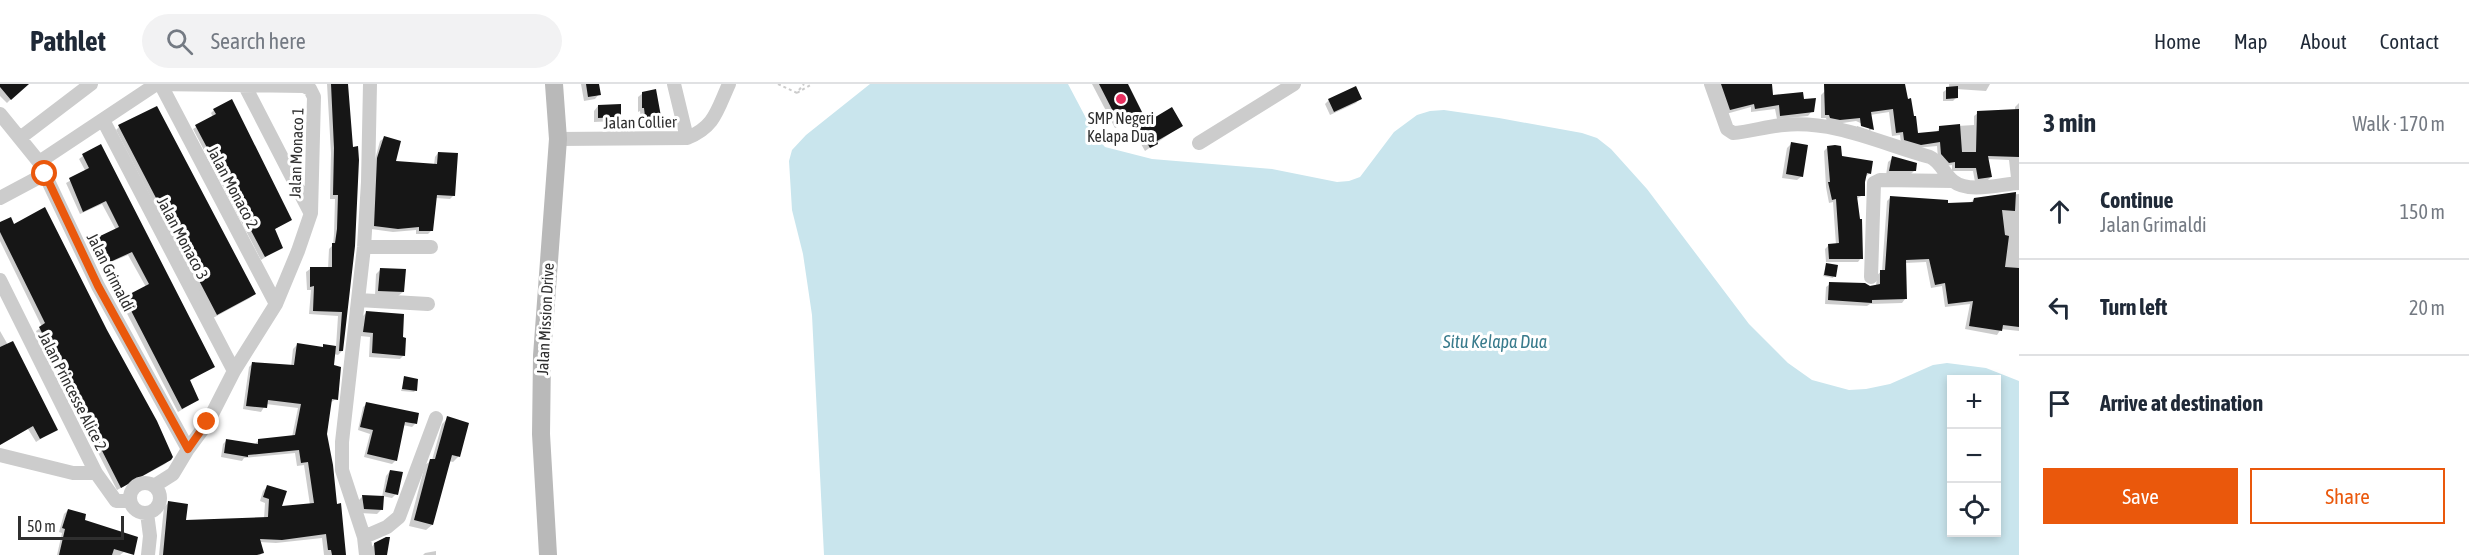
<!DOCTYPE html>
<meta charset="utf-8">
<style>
body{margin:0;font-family:"Asap Condensed",sans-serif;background:#f2f2f3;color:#1f2937}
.controls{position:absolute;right:18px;bottom:18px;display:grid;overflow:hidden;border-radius:0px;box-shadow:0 3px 9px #0003}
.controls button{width:54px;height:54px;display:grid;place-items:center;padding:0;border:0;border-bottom:2px solid #e0e1e3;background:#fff;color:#1f2937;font:30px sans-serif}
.scale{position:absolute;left:18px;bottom:15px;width:106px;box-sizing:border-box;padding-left:6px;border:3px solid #2f2f2f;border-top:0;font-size:16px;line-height:21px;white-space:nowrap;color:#2f2f2f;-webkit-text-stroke:4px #fff;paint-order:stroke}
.stop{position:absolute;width:18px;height:18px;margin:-14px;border:4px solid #ea580c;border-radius:50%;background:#fff}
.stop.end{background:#ea580c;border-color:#fff;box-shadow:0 2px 6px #0008}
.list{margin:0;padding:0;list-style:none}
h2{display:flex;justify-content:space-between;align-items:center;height:78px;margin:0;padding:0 24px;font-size:26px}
h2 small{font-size:20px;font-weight:400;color:#747a83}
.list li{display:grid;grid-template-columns:39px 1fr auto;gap:18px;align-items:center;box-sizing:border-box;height:96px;padding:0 24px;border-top:2px solid #e0e1e3}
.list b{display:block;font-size:22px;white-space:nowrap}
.list p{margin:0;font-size:20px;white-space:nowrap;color:#747a83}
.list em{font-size:20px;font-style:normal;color:#747a83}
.actions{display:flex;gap:12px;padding:18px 24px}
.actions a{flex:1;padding:14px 0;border:2px solid #ea580c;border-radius:0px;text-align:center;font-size:21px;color:#ea580c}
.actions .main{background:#ea580c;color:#fff}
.icon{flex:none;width:33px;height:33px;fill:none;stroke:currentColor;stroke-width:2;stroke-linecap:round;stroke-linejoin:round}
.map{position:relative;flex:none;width:2019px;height:471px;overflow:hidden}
header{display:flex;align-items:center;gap:36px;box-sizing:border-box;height:84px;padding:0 30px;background:#fff;border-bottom:2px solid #e0e1e3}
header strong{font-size:28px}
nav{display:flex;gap:33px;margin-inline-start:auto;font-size:21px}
.search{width:420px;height:54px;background:#f2f2f3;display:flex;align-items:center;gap:15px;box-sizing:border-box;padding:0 21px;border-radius:33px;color:#747a83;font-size:22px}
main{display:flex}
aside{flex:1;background:#fff}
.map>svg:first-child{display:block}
.water{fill:#c9e5ed;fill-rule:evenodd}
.shadow{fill:#0003}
.building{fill:#161616}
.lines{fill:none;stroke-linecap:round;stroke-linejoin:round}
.path{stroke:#ccc;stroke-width:2;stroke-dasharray:3 3;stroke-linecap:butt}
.street{stroke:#ccc;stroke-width:14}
.secondary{stroke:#b9b9b9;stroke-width:18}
.route{stroke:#ea580c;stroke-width:8}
.poi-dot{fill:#e8305f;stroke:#fff;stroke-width:2}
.labels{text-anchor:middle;stroke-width:6;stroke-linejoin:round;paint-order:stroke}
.poi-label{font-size:16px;fill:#2f2f2f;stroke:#fff}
.street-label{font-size:16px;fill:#2f2f2f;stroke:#fff}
.water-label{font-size:18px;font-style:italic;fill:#397b8c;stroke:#fff}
</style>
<header>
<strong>Pathlet</strong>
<div class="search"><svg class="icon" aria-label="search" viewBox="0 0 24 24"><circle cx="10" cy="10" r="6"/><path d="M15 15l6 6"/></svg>Search here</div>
<nav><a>Home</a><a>Map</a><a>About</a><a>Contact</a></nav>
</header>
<main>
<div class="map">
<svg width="2019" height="471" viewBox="0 0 2019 471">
<rect width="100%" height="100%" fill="#fff"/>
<path class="water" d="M870,0H1068L1096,53L1105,63L1152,75L1272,85L1337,98L1349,97L1360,93L1394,48L1417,31L1430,27L1444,26L1499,34L1582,49L1597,54L1611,65L1647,105L1749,240L1788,279L1812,296L1849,306L1866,305L1890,300L1933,281L1947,279L1986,284L2019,297V471H824L812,231L803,170L792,126L789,77L792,66L806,51ZM1952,296H1996V448H1952Z"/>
<path class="shadow" d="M0,0H24L25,1L7,19L0,12Z
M327,0H347L342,267L338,271L334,270L333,283L336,315L330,319L325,350L345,471H324L322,454L276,459L259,458L263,468L260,471H159L164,423L168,419L184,438L264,435L265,419L260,417L263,407L267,403L280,424L310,421L304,381L297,382L295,369L244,374L242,377L221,373L223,360L227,356L254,361L258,357L292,353L298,324L266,320L261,328L243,325L249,283L253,279L291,283L293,265L297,261L321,265L324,262L336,263L338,232L309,230L311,206H307L306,188L310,185H328L329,165L333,161L334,150L335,115H330L331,69Z
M581,0H598L599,10L595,15L584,17Z
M1092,0H1126L1146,40L1181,42L1145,67L1128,37L1115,44Z
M1714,0H1764L1765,14L1803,17L1812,27L1808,32L1777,35L1775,25L1751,28V23L1726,30Z
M1875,0H1904L1916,50L1936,49L1940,43L1974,41V32L1978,29L2015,27V23L2019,19V95L2011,94L2009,76L1987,75L1991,93L1987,97L1975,98L1973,87H1952V81L1945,82L1938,74L1937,62L1916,64L1901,59L1900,51L1892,52L1889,28L1870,31L1872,45L1868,49L1857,45V42L1869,46V43L1856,37L1836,40L1827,38L1826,34H1821V11L1825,7Z
M1949,0H1990L1986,7L1956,5L1957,13L1953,17H1943V8L1949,4Z
M643,9L660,37L656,42L642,44L640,27L638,28V13Z
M1360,14L1356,19L1330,31L1325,20L1329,16Z
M598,22L620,33L615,37L594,38V27Z
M214,26L290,136L273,146L281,163L261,176L193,45L213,33L211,29Z
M119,43L254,210L250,214L213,234L116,46Z
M384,54L394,78L434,81L435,73L438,69L453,112L450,115L436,114L432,146L428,150H416V146L393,148L371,145L374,79L380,57Z
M1792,59L1802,92L1797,96L1782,94L1787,64Z
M1828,63L1870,89L1865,93L1863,111L1856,115L1861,174L1858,178H1826L1825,165L1829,161H1836L1833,118L1829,119L1826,103L1824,67Z
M83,72L213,283L189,297L198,316L178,328L121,218L146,203L128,171L111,178L100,154L116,146L102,120L80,130L66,99L86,88L79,75Z
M1893,74L1914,87L1910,91H1886L1888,78Z
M2019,110V247L2001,245L1997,251L1965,245L1970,220L1945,223L1942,202L1931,204L1926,178L1905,179V215L1902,219L1870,220L1867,222L1825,220L1826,203L1830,200L1876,202L1877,191L1882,187L1887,117L1891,113L1946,120L1970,119L1974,115Z
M0,140L170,375L165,380L117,406L36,247L42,243L0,157Z
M98,156L109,180L106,181L95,158Z
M1826,181L1834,192L1833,194L1823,192Z
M381,185L403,208L398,212L375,211L376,190Z
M366,229L401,255L404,271L400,275L369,273L370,253L360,252L362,233Z
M0,247L56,345L36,358L28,345L0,361Z
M405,294L415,307L414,308L401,307Z
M367,320L415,340L412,343L403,341L395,377L392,380L364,373L370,350L358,346L363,323Z
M448,334L467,340L458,373L453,378L449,377L432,441L426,446L409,442L425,381L432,376L442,340Z
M390,387L396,410L392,414L382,412L381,426L377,430L360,429L359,416L363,412L382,413L386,392Z
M68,426L83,437L124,468L120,471H57L62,449L59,448L64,430Z
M374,460L385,471H371V464Z
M436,467V471H423L425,469Z"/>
<path class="building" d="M0,0H29L11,16L0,3Z
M331,0H348L353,63L358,62L359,76L355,162L343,267H339L342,228L313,227L314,202L310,203V183H332V159H335L337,145L338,111H333L334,64Z
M586,0H599L601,11L588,13Z
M1099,0H1128L1147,38L1172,23L1183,42L1157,57L1158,60L1150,64L1133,34L1120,41Z
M1721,0H1772L1773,11L1803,8L1804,15L1816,14L1814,28L1780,32L1779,21L1755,25L1754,20L1730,26Z
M1824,0H1905L1908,15L1911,14L1914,32H1916L1918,49L1939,47V42L1960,40L1962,68H1976L1977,27L2019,25V73L1988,72L1992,93L1978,95L1976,84H1955V78L1949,79L1941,70L1940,58L1921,61L1904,56L1903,48L1896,49L1893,25L1871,28L1874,46L1861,42L1860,34L1840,36L1830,34L1829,31H1825Z
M1356,2L1362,15L1334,28L1328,15Z
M1958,2V14L1946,15V3Z
M656,5L662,38L646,40L644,24H642V8Z
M232,15L292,136L275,145L283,164L265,173L195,41L216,30L213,25Z
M621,20V33L598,34V21Z
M157,22L256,210L217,231L118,41Z
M384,52L401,57L396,77L437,80L438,68L458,69L455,112L437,111L433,147H419V143L398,145L374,142L377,74Z
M1791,58L1808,61L1803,93L1786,90Z
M101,60L215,283L190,296L199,316L182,325L124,213L149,200L132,168L110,178L98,153L119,143L106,117L83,128L69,94L89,84L82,70Z
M1835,61L1841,62L1842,72L1873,77L1871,90L1867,89L1865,98V112H1857L1860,135H1862L1863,175H1829L1828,160L1839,159L1836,115L1832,116L1828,98H1830L1827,62Z
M1892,72L1917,79L1916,87H1889Z
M2016,108L2015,127L2002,126L2005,151L2009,152L2005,183L2019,184V243L2003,241L2002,247L1969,242L1973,217L1948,220L1945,199L1935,201L1929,175L1906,176L1907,215L1872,216V219L1828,216L1829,198L1865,199L1870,202L1880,200V186H1885L1890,112L1948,116V119L1973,118L1974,114Z
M45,123L107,246L157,337L173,373L171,376L121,404L39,243L45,239L0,148V138L11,133L14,140Z
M1826,179L1838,181L1836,193L1824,191Z
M380,184L406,185L404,208L378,207Z
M366,227L404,230L403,253L406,254L405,272L372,269L373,249L363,248Z
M13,257L58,346L40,355L33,342L0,361V263Z
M297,259L323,263V260L336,262L334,281L341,283L338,316L332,315L327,350L333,381L337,420L341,419L346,471H332L331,466H328L326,450L282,456L260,455L264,469L257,471H163L168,417L188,420L186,436L268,433L269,415L263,413L267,401L287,407L282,422L314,419L308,378L301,379L299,366L248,371V373L224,369L226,355L258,360V355L295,351L301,320L268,316L267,324L246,322L252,278L294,281Z
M404,292L418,295L417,307L402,305Z
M366,318L419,329L417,340L405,338L397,377L367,370L373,346L360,343Z
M447,332L469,339L460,373L452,371L433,441L414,436L430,375H435Z
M390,386L403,388L398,411L385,408Z
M362,411L384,412L383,426L364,425Z
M68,425L86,430L85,436L138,453L134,471L114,465L112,471H59L65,445L62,444Z
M386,453H390L387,471H375L374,459Z"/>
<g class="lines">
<path class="path" d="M778,0L797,9
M799,6L804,0
M797,9L812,0"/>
<path class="street" d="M152,0L304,2L310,5L314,13L311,129L298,167L276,220L234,287L208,338L188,365L173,390L154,402
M674,0L687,54
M1711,0L1727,45L1733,49C1750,48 1767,42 1784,41C1835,36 1882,60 1930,73C1941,78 1944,90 1953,97C1969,110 2001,100 2019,99
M161,1L276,220
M245,2L310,128
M0,30L39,78L98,202L188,365
M103,36L234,287
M20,54L91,0
M558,55L687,54C715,43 717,26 729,0
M1199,59L1294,0
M39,78L155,1
M0,114L45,90
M364,163H431
M1871,193L1874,99L1880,96L1953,97
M0,196L96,389L116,417H130
M358,216L428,220
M0,371L73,389H96
M130 414a15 15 0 1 1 30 0a15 15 0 1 1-30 0Z
M147,429L150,452L148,471
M364,453L387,443L399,433L436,334
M366,471L364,453L342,386V358L364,163L368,98L370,0"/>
<path class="secondary" d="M548,471L541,350L542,272L558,55L554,0"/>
</g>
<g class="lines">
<path class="route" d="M45,90L98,202L188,365L207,338"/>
</g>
<circle class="poi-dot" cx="1121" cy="15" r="6"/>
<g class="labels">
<g class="poi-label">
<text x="1121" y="40">SMP Negeri<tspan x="1121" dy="18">Kelapa Dua</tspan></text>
</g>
<g class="street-label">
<text transform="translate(640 38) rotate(-1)" y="6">Jalan Collier</text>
<text transform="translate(296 69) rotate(-88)" y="6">Jalan Monaco 1</text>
<text transform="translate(233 103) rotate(62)" y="6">Jalan Monaco 2</text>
<text transform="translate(183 154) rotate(62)" y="6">Jalan Monaco 3</text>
<text transform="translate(111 188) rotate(63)" y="6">Jalan Grimaldi</text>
<text transform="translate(545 235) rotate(-87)" y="6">Jalan Mission Drive</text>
<text transform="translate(73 307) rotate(63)" y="6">Jalan Princesse Alice 2</text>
</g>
<g class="water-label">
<text x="1495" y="264">Situ Kelapa Dua</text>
</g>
</g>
</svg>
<div class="controls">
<button>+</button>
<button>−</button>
<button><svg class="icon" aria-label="locate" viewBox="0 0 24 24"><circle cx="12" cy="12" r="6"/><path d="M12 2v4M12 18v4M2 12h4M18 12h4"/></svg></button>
</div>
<div class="scale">50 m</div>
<div class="stop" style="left:45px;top:90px"></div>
<div class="stop end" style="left:207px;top:338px"></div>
</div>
<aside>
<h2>3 min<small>Walk · 170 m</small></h2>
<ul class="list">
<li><svg class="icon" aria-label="ahead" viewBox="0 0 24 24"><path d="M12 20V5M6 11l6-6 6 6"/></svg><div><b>Continue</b><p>Jalan Grimaldi</p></div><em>150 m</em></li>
<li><svg class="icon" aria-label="left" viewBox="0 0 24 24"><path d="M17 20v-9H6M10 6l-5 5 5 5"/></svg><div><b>Turn left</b></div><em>20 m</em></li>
<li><svg class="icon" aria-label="arrive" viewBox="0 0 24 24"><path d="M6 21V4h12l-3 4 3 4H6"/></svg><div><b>Arrive at destination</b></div></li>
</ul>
<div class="actions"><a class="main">Save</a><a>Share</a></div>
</aside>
</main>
